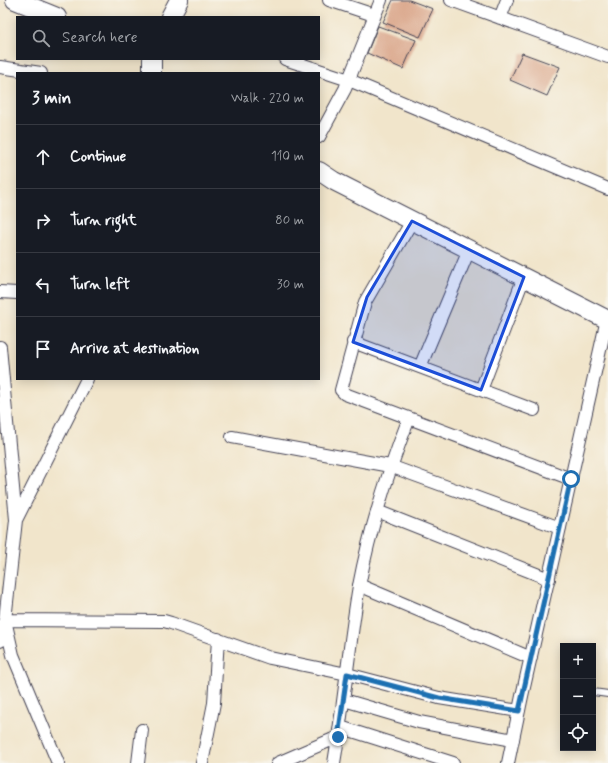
<!DOCTYPE html>
<meta charset="utf-8">
<style>
body{margin:0;font-family:Mynerve,sans-serif;background:#242831;color:#f1f3f6}
.controls{position:absolute;right:12px;bottom:12px;display:grid;overflow:hidden;border-radius:0px;box-shadow:0 2px 10px #0003}
.controls button{width:36px;height:36px;display:grid;place-items:center;padding:0;border:0;border-bottom:1px solid #363941;background:#171b24;color:#f1f3f6;font:20px sans-serif}
.stop{position:absolute;width:12px;height:12px;margin:-9px;border:3px solid #1f6fb2;border-radius:50%;background:#fff}
.stop.end{background:#1f6fb2;border-color:#fff;box-shadow:0 1px 4px #0008}
.list{margin:0;padding:0;list-style:none}
h2{display:flex;justify-content:space-between;align-items:center;height:52px;margin:0;padding:0 16px;font-size:17px}
h2 small{font-size:13px;font-weight:400;color:#9ea1a6}
.list li{display:grid;grid-template-columns:26px 1fr auto;gap:12px;align-items:center;box-sizing:border-box;height:64px;padding:0 16px;border-top:1px solid #363941}
.list b{display:block;font-size:15px;white-space:nowrap}
.list em{font-size:13px;font-style:normal;color:#9ea1a6}
.icon{flex:none;width:22px;height:22px;fill:none;stroke:currentColor;stroke-width:2;stroke-linecap:round;stroke-linejoin:round}
.map{position:relative;flex:none;width:608px;height:763px;overflow:hidden}
.search{position:absolute;background:#171b24;box-shadow:0 2px 10px #0003;left:16px;top:16px;width:304px;height:44px;display:flex;align-items:center;gap:10px;box-sizing:border-box;padding:0 14px;border-radius:0px;color:#9ea1a6;font-size:15px}
.panel{position:absolute;background:#171b24;box-shadow:0 2px 10px #0003;left:16px;top:72px;width:304px;height:308px;border-radius:0px}
.map>svg:first-child{display:block}
.building{fill:#daa68a}
.lines{fill:none;stroke-linecap:round;stroke-linejoin:round}
.lane-casing{stroke:#413f51;stroke-width:8}
.street-casing{stroke:#413f51;stroke-width:14}
.secondary-casing{stroke:#413f51;stroke-width:20}
.lane{stroke:#fff;stroke-width:6}
.street{stroke:#fff;stroke-width:12}
.secondary{stroke:#fff;stroke-width:18}
.route{stroke:#1f6fb2;stroke-width:5}
.marked{fill:#1d4ed8;fill-opacity:0.2;stroke:#1d4ed8;stroke-width:3;stroke-linejoin:round}
</style>
<div class="map">
<svg width="608" height="763" viewBox="0 0 608 763">
<rect width="100%" height="100%" fill="#f7f3e8"/>
<filter id="ink" filterUnits="userSpaceOnUse"><feTurbulence type="fractalNoise" baseFrequency=".025" numOctaves="2"/><feDisplacementMap in="SourceGraphic" scale="8" xChannelSelector="R" yChannelSelector="G"/><feConvolveMatrix kernelMatrix="1 2 1 2 8 2 1 2 1" color-interpolation-filters="sRGB"/></filter>
<filter id="wash" filterUnits="userSpaceOnUse"><feTurbulence type="fractalNoise" baseFrequency=".012" numOctaves="4" result="noise"/><feDisplacementMap in="SourceGraphic" scale="16" xChannelSelector="R" yChannelSelector="G"/><feGaussianBlur stdDeviation="0.9" result="paint"/><feColorMatrix in="noise" values="0 0 0 0 0 0 0 0 0 0 0 0 0 0 0 0 0 1.4 0 .05"/><feComposite in="paint" operator="in"/></filter>
<g filter="url(#wash)">
<rect width="100%" height="100%" fill="#f1e5cb"/>
<g id="blocks">
<path class="building" d="M393,0H409L433,9L420,37L383,22Z
M378,26L416,40L403,69L367,53Z
M522,53L560,67L547,96L510,80Z"/>
</g>
</g>
<g filter="url(#ink)">
<use href="#blocks" fill-opacity="0" stroke="#413f51" stroke-width="1"/>
<g class="lines">
<defs>
<path id="lane" d="M593,692L608,694"/>
<path id="street" d="M329,0L374,15
M451,0L608,57
M500,18L507,0
M285,59L349,80L608,189
M0,67L41,73
M319,137L345,89L381,0
M412,221L365,302L341,390L345,394L571,479
M0,292L17,293
M353,342L534,410
M0,347L16,520
M420,367L469,250
M481,390L524,277
M232,437L390,466L560,528
M377,511L549,579
M359,585L531,658
M0,641L5,620L16,520L87,379
M344,700L419,722L513,740
M340,727L453,763
M58,763L13,655L5,620L164,621L171,623L270,658L347,674L439,698L519,711
M138,763L142,730
M202,763L214,703L218,639
M278,763L338,737
M334,763C344,704 349,645 359,586C370,528 388,472 409,418
M508,763L522,696L607,319"/>
<path id="secondary" d="M15,0L57,17
M170,17L179,0
M152,73V59
M319,171L334,181L608,320"/>
</defs>
<use href="#lane" class="lane-casing"/>
<use href="#street" class="street-casing"/>
<use href="#secondary" class="secondary-casing"/>
<use href="#lane" class="lane"/>
<use href="#street" class="street"/>
<use href="#secondary" class="secondary"/>
</g>
</g>
<g class="lines" filter="url(#ink)">
<path class="route" d="M338,737L347,674L439,698L519,711L571,479"/>
</g>
<path class="marked" d="M412,221L524,277L481,390L353,342L367,297Z"/>
</svg>
<div class="controls">
<button>+</button>
<button>−</button>
<button><svg class="icon" aria-label="locate" viewBox="0 0 24 24"><circle cx="12" cy="12" r="6"/><path d="M12 2v4M12 18v4M2 12h4M18 12h4"/></svg></button>
</div>
<div class="stop" style="left:571px;top:479px"></div>
<div class="stop end" style="left:338px;top:737px"></div>
<div class="search"><svg class="icon" aria-label="search" viewBox="0 0 24 24"><circle cx="10" cy="10" r="6"/><path d="M15 15l6 6"/></svg>Search here</div>
<section class="panel">
<h2>3 min<small>Walk · 220 m</small></h2>
<ul class="list">
<li><svg class="icon" aria-label="ahead" viewBox="0 0 24 24"><path d="M12 20V5M6 11l6-6 6 6"/></svg><div><b>Continue</b></div><em>110 m</em></li>
<li><svg class="icon" aria-label="right" viewBox="0 0 24 24"><path d="M7 20v-9h11M14 6l5 5-5 5"/></svg><div><b>Turn right</b></div><em>80 m</em></li>
<li><svg class="icon" aria-label="left" viewBox="0 0 24 24"><path d="M17 20v-9H6M10 6l-5 5 5 5"/></svg><div><b>Turn left</b></div><em>30 m</em></li>
<li><svg class="icon" aria-label="arrive" viewBox="0 0 24 24"><path d="M6 21V4h12l-3 4 3 4H6"/></svg><div><b>Arrive at destination</b></div></li>
</ul>
</section>
</div>
